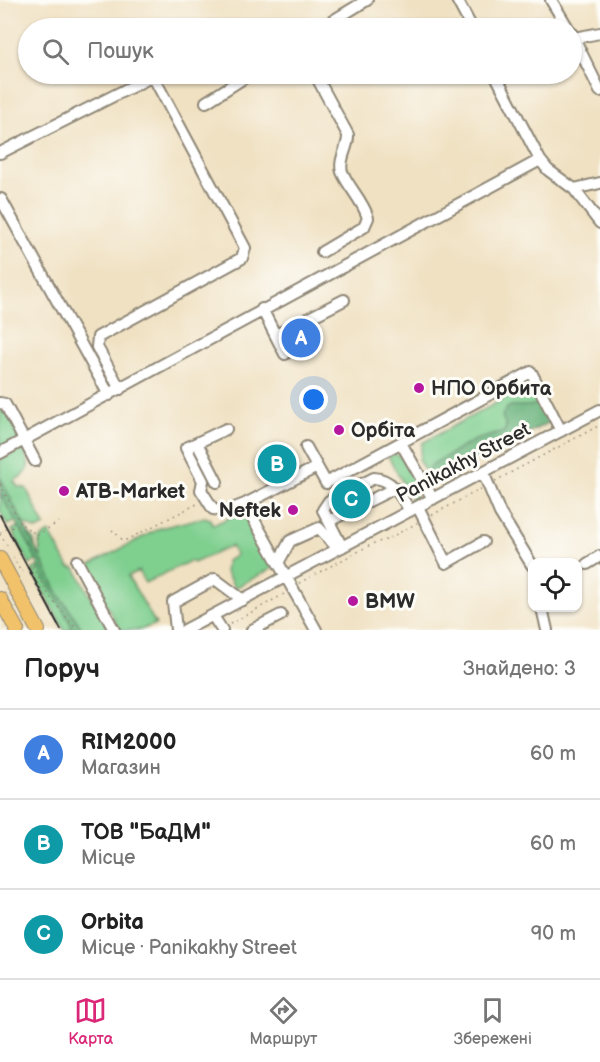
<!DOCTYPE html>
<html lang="uk">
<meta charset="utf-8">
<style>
body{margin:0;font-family:"Balsamiq Sans",sans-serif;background:#f2f2f2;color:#222}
.controls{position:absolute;right:18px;bottom:18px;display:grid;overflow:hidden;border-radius:12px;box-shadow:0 2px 4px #0004}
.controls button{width:54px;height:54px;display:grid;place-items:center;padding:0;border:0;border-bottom:2px solid #e0e0e0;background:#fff;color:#222;font:30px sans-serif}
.you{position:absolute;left:314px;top:400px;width:21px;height:21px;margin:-15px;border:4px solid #fff;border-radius:50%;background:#1a73e8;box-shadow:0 0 0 9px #1a73e833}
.badge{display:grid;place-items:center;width:39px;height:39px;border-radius:50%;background:#db2777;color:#fff;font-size:20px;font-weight:700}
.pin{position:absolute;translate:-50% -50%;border:3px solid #fff;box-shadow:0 2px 6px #0006}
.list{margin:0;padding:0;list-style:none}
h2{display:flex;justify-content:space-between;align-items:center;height:78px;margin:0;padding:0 24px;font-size:26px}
h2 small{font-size:20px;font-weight:400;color:#767676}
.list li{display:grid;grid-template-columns:39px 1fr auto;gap:18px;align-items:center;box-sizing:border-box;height:90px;padding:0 24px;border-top:2px solid #e0e0e0}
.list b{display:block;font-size:22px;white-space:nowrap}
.list p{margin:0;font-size:20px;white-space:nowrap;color:#767676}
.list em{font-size:20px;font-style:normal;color:#767676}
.icon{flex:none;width:33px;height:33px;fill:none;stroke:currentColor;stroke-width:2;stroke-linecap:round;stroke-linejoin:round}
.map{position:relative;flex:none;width:600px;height:630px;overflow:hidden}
.search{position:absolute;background:#fff;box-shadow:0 2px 4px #0004;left:18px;right:18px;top:18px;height:66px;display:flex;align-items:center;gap:15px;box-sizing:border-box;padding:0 21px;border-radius:33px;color:#767676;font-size:22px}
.sheet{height:348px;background:#fff}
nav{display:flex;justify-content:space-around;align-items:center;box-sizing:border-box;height:84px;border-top:2px solid #e0e0e0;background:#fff;font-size:16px;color:#767676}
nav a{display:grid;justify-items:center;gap:3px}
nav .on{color:#db2777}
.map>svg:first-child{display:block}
.green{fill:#7fcf8f;stroke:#557d5d;stroke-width:1.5}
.forest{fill:#67b27a;stroke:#496e52;stroke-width:1.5}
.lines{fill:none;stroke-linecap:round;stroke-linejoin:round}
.minor-casing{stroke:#8e8676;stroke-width:14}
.major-casing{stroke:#8e8676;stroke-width:16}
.path{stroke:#8e8676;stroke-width:1.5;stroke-dasharray:1.5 4.5;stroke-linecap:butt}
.minor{stroke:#fff;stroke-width:10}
.major{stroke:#f2c26a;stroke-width:14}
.rail{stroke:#2b2b2b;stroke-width:2}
.poi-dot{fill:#b5179e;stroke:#fdfcf7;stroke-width:2}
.labels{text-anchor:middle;stroke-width:6;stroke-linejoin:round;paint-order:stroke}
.poi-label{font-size:20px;font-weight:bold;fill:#2b2b2b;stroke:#fdfcf7;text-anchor:start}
.street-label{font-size:20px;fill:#2b2b2b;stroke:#fdfcf7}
</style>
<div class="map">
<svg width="600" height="630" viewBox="0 0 600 630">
<rect width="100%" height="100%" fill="#fdfcf7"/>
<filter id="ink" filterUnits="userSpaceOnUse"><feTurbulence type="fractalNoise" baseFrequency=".0167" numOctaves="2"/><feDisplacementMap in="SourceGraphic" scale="12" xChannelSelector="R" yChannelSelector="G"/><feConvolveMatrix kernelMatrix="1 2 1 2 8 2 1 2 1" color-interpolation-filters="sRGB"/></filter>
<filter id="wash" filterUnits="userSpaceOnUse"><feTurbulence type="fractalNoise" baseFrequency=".008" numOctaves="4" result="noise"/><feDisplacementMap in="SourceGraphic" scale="24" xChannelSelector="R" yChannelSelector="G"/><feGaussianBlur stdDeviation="1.35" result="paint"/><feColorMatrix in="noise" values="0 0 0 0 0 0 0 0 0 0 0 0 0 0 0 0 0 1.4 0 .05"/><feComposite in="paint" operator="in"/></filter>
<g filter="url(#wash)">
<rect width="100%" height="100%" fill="#f0e1c2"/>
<path class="green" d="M520,390C539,388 544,406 552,421L431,481L419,461L422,443Z
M0,402L21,438L0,449Z
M19,450H23C32,466 30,472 14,481L18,487L26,488L45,526L37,530L18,521L7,525L0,511V460Z
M395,454C408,458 425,490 412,500L388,456Z
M235,515L247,519L273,568L235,588L225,571L227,561L236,555L231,546L194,563L190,561L145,583L139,571L128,576L156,624L140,630H120L86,567L160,528L205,517L210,519L213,525Z
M20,526L34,539L37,560L30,565L12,530Z
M49,532L69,567L75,568L109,630H64L32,570L41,565L39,541Z"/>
<path class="forest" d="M542,402L552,421L431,481L428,477L429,468L434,463L475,440L504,432L506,426L502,416L508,407C521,404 529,409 542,402Z
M0,477L58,593L83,630H73L63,609L44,578L31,548L1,495Z"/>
</g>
<g filter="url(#ink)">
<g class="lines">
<defs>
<path id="minor" d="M457,0L472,28
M551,0L568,28
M321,28L367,0
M572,34L600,91
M574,38L600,33
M315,74L348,135C349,147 338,159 342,172C349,188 363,201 368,218L364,227L322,252
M495,74L540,160L548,170L574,189L600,223
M206,102L250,74
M0,153L149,78L155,80L245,248L242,258L98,337L97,347L120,389
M574,189L600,183
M1,199L109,395
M262,309L285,354
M276,335L344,300
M0,403L5,404L35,461
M226,429L186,448L203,481L201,490L213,509L227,511L245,504
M197,443L217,482
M401,443L433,499
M306,447L326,483L531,372L561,431
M0,453L540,160
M483,472L500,513L532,565
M418,507L446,563L483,542
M329,521L395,488
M342,547L323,510L329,501L374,478C393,479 401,496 410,511
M77,561L114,630
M278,563L290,541L319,528L338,549
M587,564L600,556
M542,608L547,630
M213,616L222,630
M176,630L173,602L215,579L243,600
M185,630L600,410
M252,630L281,615
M316,630L245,504L317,467"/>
<path id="major" d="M0,559L38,630
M0,599L17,630"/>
</defs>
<use href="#minor" class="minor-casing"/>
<use href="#major" class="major-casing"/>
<path class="path" d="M292,338L296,343
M495,481L600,425
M0,484L20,523
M432,515L481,489
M112,530L124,541L197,504
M0,532L21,524L37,535L63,520
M0,534L8,547
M13,557L21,572L32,566L50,597L77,630
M33,566L39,562L37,535
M299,583L376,542L384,541L417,523
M230,624L286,593"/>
<use href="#minor" class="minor"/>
<use href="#major" class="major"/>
<path class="rail" d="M0,515L61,630"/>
</g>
</g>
<g class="poi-dot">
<circle cx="419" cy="388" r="6"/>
<circle cx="339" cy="430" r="6"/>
<circle cx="64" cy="491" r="6"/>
<circle cx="293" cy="510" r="6"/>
<circle cx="353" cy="601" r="6"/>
</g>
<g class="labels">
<g class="poi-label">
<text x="431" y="395">НПО Орбита</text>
<text x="351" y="437">Орбіта</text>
<text x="76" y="498">ATB-Market</text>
<text x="281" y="517" text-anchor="end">Neftek</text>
<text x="365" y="608">BMW</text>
</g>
<g class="street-label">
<text transform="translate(463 462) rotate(-28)" y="7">Panikakhy Street</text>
</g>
</g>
</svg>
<div class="controls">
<button><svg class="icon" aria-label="locate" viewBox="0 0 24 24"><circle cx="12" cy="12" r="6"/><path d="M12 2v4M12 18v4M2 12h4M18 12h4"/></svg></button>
</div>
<div class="you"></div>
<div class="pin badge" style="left:301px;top:338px;background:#3f7fe0">A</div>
<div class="pin badge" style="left:277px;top:464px;background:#0f9aa8">B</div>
<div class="pin badge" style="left:351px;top:499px;background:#0f9aa8">C</div>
<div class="search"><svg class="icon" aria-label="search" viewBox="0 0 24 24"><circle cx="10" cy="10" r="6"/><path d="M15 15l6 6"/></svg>Пошук</div>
</div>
<section class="sheet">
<h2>Поруч<small>Знайдено: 3</small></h2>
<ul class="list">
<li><span class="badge" style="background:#3f7fe0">A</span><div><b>RIM2000</b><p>Магазин</p></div><em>60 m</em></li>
<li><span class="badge" style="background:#0f9aa8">B</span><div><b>ТОВ &quot;БаДМ&quot;</b><p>Місце</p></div><em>60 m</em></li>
<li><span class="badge" style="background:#0f9aa8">C</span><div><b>Orbita</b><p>Місце · Panikakhy Street</p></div><em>90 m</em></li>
</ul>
</section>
<nav>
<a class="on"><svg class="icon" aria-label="map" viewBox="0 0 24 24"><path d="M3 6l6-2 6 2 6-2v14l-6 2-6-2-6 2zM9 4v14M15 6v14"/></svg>Карта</a>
<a><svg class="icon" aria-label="directions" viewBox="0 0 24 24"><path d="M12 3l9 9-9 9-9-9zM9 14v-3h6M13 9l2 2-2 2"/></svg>Маршрут</a>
<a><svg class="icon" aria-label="saved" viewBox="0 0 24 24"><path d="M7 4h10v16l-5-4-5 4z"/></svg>Збережені</a>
</nav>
